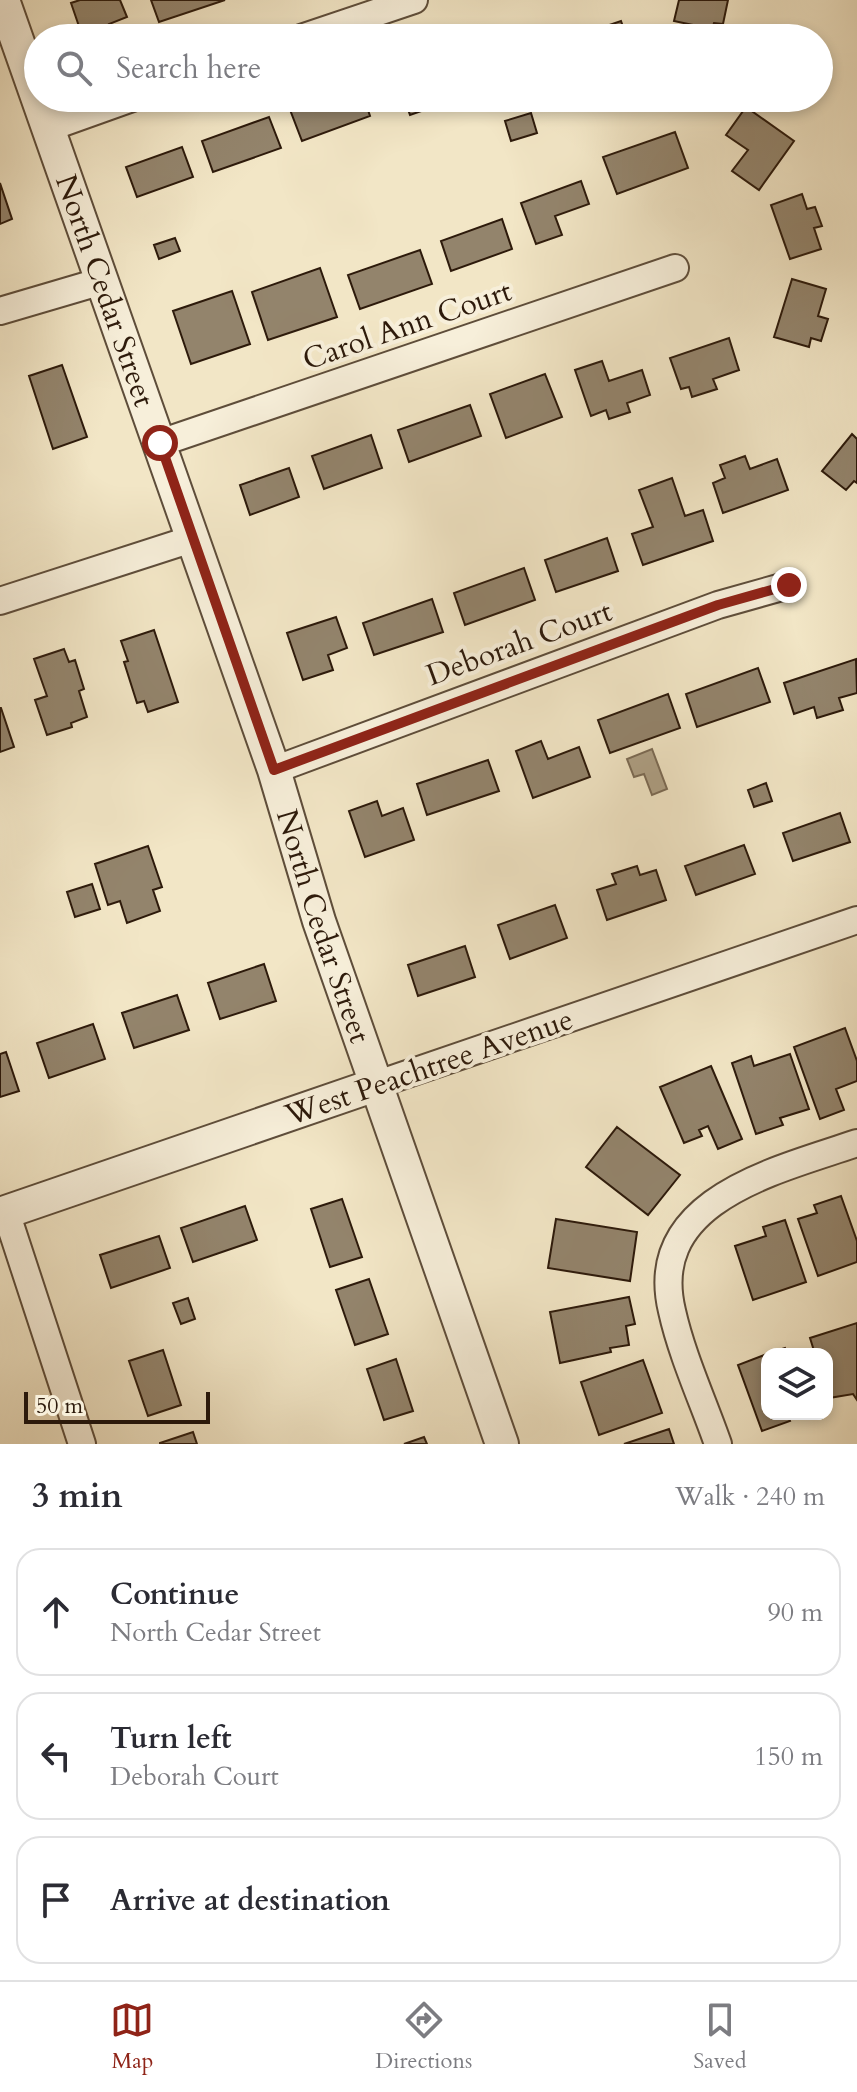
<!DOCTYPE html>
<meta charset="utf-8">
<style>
body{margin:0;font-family:Cardo,serif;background:#f7f7f7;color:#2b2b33}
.controls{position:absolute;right:24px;bottom:24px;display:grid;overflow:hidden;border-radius:16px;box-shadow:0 4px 12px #0003}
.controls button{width:72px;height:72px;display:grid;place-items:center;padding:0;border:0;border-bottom:2px solid #e1e1e2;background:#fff;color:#2b2b33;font:40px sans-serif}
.scale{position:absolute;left:24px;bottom:20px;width:186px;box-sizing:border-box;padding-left:8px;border:4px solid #2d1a0b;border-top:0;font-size:22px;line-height:28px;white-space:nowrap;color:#2d1a0b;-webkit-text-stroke:6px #f7efda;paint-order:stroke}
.stop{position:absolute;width:24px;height:24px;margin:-18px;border:6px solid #8f2418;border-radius:50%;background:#fff}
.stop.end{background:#8f2418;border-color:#fff;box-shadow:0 2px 8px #0008}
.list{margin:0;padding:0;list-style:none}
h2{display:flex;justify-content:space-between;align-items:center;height:104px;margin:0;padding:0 32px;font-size:34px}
h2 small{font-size:26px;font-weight:400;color:#7c7c81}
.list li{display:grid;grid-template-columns:52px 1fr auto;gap:24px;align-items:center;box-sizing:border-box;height:128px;margin:0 16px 16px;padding:0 16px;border:2px solid #e1e1e2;border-radius:24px}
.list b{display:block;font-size:30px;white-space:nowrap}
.list p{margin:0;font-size:26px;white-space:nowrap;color:#7c7c81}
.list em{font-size:26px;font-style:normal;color:#7c7c81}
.icon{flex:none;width:44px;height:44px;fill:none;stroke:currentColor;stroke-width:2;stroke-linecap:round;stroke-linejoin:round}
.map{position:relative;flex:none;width:857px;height:1444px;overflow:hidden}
.search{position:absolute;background:#fff;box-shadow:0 4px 12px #0003;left:24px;right:24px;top:24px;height:88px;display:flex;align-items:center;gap:20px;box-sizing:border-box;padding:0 28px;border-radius:44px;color:#7c7c81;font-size:30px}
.sheet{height:536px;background:#fff}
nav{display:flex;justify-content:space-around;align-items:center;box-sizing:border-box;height:112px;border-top:2px solid #e1e1e2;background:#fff;font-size:22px;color:#7c7c81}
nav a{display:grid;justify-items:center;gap:4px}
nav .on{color:#8f2418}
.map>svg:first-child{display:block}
.water{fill:#afa186;stroke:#7b6b55;stroke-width:2}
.building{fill:#93846c;stroke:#2d1a0b;stroke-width:2}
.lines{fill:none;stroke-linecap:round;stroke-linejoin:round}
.minor-casing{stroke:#5e4d3a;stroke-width:30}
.tertiary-casing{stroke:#5e4d3a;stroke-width:36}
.minor{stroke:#f7efda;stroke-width:26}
.tertiary{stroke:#f7efda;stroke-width:32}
.route{stroke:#8f2418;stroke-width:10}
.labels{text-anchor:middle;stroke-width:8;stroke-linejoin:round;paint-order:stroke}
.street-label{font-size:30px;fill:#2d1a0b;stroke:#f7efda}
</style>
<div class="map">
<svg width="857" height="1444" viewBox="0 0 857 1444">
<rect width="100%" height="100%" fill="#f2e6c6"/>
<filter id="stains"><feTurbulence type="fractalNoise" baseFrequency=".0025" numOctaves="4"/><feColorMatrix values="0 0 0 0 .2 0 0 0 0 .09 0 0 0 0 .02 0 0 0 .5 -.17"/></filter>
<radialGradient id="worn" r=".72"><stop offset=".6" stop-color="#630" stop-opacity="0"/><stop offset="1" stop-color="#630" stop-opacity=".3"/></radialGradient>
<path class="water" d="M652,749L667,789L652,795L644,774L634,777L627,759Z"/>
<path class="building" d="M80,0H120L127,17L109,24L114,38H83L71,3Z
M151,0H225L159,22Z
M679,0H728L723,24L714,23L712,29L674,21Z
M621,21L627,38H571Z
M315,98H364L370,116L302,141L289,107Z
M404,98H453V100L410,115Z
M746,107L794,141L759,190L732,171L748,150L726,135Z
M531,113L537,133L511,141L505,121Z
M269,117L281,148L213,172L202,141Z
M675,132L688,168L617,194L603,157Z
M182,147L193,177L137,197L126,167Z
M581,181L589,204L555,216L562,235L536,244L521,203Z
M0,183L12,219L0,224Z
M802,194L807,209L815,207L822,226L814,228L821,249L790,259L771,205Z
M502,219L512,249L451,271L441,241Z
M175,238L180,251L159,259L154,245Z
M420,250L432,284L360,309L348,275Z
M320,268L337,317L268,340L252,292Z
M792,279L826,289L818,316L828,319L821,341L811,338L809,347L774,337Z
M232,291L250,344L191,364L173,311Z
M729,338L739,370L713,379L717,389L692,397L689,387L681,389L670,358Z
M602,361L609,381L642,370L650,395L627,403L630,412L609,419L606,410L591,416L575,370Z
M62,365L87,437L53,449L29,376Z
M545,374L562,417L506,438L490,394Z
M470,405L481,436L409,462L398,430Z
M852,434L857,439V483L854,481L846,490L822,471Z
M371,435L382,468L324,489L312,456Z
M745,456L750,469L777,459L788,490L723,513L713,483L725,478L720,465Z
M289,468L299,497L250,515L240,485Z
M672,478L685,516L703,510L713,541L643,565L632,534L653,527L639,490Z
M607,538L618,571L556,592L545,560Z
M524,568L535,600L465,625L454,593Z
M432,599L443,632L374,655L363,623Z
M336,617L347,648L328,655L333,670L303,680L287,633Z
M154,630L178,702L148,712L144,701L137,703L124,662L128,661L121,641Z
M64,649L69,662L75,660L84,689L79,691L87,717L71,723L72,727L47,735L35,700L47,696L34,659Z
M856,659L857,693L839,698L843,710L817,718L814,707L794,714L784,683Z
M758,668L770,702L697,727L686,694Z
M668,694L680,728L610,753L598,720Z
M1,708L14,747L0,752V708Z
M541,741L548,759L579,747L590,777L533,798L516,751Z
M488,760L499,791L427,815L417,784Z
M766,783L772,801L754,807L748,790Z
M377,801L382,816L403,808L414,840L365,857L349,811Z
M840,813L850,842L793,861L783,833Z
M744,845L755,874L696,895L685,866Z
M148,846L162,887L153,890L160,911L127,923L120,901L108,905L95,864Z
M637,866L640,875L656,870L666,900L607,920L597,890L616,884L612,874Z
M92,884L100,909L75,917L67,892Z
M555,905L567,938L510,959L498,925Z
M465,946L475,977L418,996L408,965Z
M264,964L276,1001L220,1019L208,983Z
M177,995L189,1030L134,1048L122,1013Z
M93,1024L105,1059L49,1078L37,1043Z
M845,1028L857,1061V1081L836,1089L844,1110L820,1119L794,1047Z
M6,1052L19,1091L0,1097V1054Z
M790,1054L809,1109L780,1118L783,1125L756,1134L732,1063L751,1056L754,1066Z
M711,1066L742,1139L718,1149L708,1126L699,1130L702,1136L684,1143L660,1087Z
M617,1127L680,1175L648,1215L586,1167Z
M841,1196L857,1241V1262L818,1276L798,1219L817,1213L814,1205Z
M342,1199L362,1257L330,1267L311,1209Z
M245,1206L257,1240L193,1262L181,1228Z
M556,1219L637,1232L630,1281L548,1268Z
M785,1220L806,1282L753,1300L735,1246L766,1236L763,1227Z
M159,1236L170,1268L111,1288L100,1255Z
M369,1279L388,1334L355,1345L336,1290Z
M629,1297L635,1324L626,1326L629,1345L610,1348L611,1352L560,1363L550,1312Z
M188,1298L195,1319L181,1324L173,1303Z
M857,1323V1400L853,1394L829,1398L827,1354H815L810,1338Z
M785,1348L788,1354H767Z
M163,1350L181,1405L148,1416L129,1361Z
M767,1354V1414H787L790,1421L762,1431L738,1365Z
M396,1359L413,1411L384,1420L367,1369Z
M643,1360L662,1413L599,1435L581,1382Z
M669,1429L674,1444H624Z
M193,1432L197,1444H160V1443Z
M424,1437L427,1444H404Z"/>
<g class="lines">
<defs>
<path id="minor" d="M301,38L414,0
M48,128L132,98
M0,311L102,281
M160,443L675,268
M0,601L192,539
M274,770L718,605L789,585
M378,1084L857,920
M6,1212L82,1444
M718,1444C703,1401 682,1356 672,1311C645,1199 779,1170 857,1143"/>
<g id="tertiary">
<path id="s1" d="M3,0L274,770L319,921L502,1444"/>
<path d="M0,1214L378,1084"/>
</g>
</defs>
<use href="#minor" class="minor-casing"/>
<use href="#tertiary" class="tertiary-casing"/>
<use href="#minor" class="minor"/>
<use href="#tertiary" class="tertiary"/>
</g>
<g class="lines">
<path class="route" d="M160,443L274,770L718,605L789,585"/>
</g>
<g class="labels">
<g class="street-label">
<text dy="10" stroke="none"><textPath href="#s1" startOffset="308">North Cedar Street</textPath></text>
<text transform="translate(407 325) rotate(-19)" y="10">Carol Ann Court</text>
<text transform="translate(519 643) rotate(-20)" y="10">Deborah Court</text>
<text dy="10" stroke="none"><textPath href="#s1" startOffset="980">North Cedar Street</textPath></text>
<text transform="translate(429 1067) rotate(-19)" y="10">West Peachtree Avenue</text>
</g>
</g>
<rect width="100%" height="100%" filter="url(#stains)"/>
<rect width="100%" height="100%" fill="url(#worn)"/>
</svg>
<div class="controls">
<button><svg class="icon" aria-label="layers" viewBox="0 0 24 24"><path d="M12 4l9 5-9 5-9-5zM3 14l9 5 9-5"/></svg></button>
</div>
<div class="scale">50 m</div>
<div class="stop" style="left:160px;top:443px"></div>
<div class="stop end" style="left:789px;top:585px"></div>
<div class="search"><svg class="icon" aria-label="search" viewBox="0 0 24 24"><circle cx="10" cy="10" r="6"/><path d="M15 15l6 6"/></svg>Search here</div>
</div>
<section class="sheet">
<h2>3 min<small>Walk · 240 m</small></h2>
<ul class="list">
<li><svg class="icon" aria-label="ahead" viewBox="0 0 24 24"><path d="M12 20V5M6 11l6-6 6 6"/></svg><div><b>Continue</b><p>North Cedar Street</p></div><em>90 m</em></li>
<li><svg class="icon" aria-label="left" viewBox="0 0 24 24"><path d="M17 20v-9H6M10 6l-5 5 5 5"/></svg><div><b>Turn left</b><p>Deborah Court</p></div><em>150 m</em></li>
<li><svg class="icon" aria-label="arrive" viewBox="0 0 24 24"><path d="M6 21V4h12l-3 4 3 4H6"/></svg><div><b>Arrive at destination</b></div></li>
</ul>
</section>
<nav>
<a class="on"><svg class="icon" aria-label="map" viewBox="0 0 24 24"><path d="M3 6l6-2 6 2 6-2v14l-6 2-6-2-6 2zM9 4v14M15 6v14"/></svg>Map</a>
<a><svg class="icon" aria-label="directions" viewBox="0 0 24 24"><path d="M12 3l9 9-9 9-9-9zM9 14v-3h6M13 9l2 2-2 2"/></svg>Directions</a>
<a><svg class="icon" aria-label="saved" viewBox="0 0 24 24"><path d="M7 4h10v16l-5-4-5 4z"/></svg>Saved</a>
</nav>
